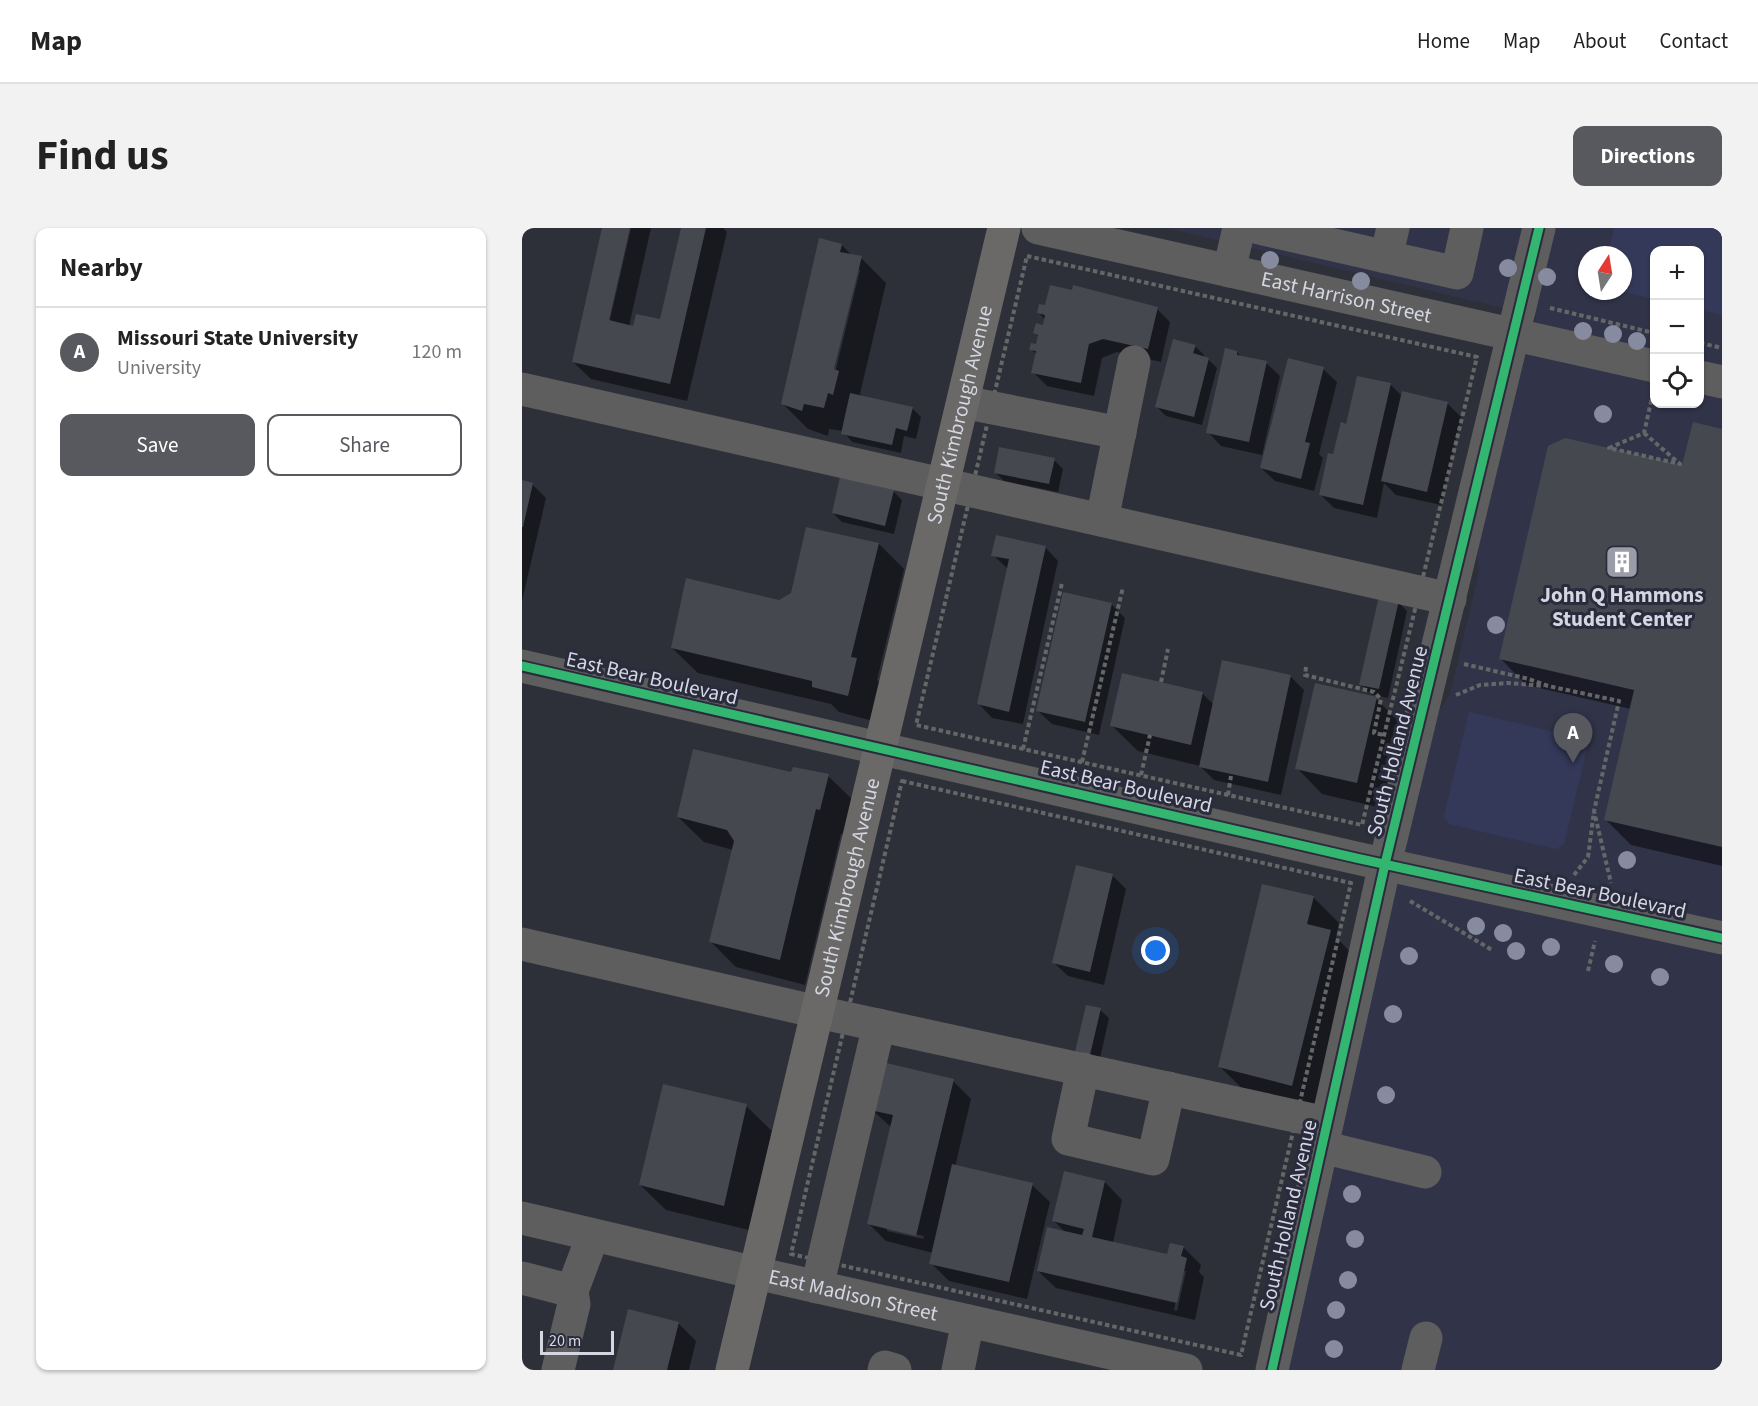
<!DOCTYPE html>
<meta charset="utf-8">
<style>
body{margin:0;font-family:"Source Sans 3",sans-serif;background:#f2f2f2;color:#222}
.controls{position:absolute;right:18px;top:18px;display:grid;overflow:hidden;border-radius:12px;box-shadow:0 2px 4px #0004}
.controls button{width:54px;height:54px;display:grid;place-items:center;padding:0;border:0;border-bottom:2px solid #e0e0e0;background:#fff;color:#222;font:30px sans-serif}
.compass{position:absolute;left:1056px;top:18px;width:54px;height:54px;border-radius:50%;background:#fff;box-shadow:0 2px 4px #0004;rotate:12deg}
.scale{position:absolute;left:18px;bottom:15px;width:74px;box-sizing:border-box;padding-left:6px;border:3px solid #d4d7e2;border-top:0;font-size:16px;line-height:21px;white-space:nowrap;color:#d4d7e2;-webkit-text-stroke:4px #2a2c3d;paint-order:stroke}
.you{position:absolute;left:634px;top:723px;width:21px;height:21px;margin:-15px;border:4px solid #fff;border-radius:50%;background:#1a73e8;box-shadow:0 0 0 9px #1a73e833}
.badge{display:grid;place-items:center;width:39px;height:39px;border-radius:50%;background:#58595e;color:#fff;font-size:20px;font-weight:700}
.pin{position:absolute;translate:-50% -50px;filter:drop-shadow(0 2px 3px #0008)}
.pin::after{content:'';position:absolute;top:32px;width:21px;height:18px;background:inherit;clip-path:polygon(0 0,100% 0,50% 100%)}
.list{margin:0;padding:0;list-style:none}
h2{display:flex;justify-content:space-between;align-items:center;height:78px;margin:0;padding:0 24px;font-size:26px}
h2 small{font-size:20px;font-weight:400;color:#767676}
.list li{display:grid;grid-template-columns:39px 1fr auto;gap:18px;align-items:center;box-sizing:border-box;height:90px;padding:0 24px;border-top:2px solid #e0e0e0}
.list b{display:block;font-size:22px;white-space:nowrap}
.list p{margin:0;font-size:20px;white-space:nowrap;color:#767676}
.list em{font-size:20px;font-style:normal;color:#767676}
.actions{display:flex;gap:12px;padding:18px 24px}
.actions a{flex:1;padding:14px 0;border:2px solid #58595e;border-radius:12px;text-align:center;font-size:21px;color:#58595e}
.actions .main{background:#58595e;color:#fff}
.icon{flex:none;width:33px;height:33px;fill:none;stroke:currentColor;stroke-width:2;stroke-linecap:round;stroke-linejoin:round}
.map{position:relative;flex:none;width:1200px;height:1142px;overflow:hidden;border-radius:12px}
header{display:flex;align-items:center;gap:36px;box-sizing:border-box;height:84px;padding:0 30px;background:#fff;border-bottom:2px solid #e0e0e0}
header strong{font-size:28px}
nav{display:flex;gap:33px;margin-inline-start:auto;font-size:21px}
.intro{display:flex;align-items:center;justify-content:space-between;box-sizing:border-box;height:144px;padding:0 36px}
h1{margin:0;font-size:42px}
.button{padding:15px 27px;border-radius:12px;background:#58595e;color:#fff;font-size:21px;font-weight:700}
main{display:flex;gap:36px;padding:0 36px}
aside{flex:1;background:#fff;border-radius:12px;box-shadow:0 2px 4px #0004}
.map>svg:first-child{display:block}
.built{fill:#313449;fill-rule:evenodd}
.green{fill:#343959}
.shadow{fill:#0007;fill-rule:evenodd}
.building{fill:#464850}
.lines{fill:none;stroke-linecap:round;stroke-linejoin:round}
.path{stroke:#656667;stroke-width:4;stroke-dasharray:4.5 3;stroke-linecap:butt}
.minor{stroke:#5f5e5f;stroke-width:33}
.major{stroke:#6a6967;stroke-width:33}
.cycleway-casing{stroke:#2a2c3d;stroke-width:13}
.cycleway{stroke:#33b770;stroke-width:9}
.tree{fill:#878ba0}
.labels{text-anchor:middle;stroke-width:6;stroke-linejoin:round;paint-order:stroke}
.street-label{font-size:21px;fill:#d4d7e2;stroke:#2a2c3d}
.poi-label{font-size:21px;font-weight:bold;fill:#d4d7e2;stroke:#2a2c3d}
</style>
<header>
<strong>Map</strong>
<nav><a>Home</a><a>Map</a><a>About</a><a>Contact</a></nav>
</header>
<div class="intro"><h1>Find us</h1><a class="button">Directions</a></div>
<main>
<aside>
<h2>Nearby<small></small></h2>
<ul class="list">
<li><span class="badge">A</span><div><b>Missouri State University</b><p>University</p></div><em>120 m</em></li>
</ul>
<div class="actions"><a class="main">Save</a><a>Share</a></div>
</aside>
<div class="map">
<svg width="1200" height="1142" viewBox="0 0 1200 1142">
<rect width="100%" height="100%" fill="#2e3039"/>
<path class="built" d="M645,0H1200V1142H760L914,487L928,467L957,344L955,324L996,138L1015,88ZM1132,22H1178V176H1132ZM1065,27H1101V63H1065Z"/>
<path class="green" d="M1092,0H1200V87L1178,82V22H1132V71L1098,63H1101V27H1086Z
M947,484L1067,512L1042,616L1034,621L927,596L922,588Z"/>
<path class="shadow" d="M82,0H106L83,99L86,100L109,0H129L107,98L112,100L139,93L161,0H201L205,4L165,173L69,151L51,134Z
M320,17L330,28L339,30L364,55L338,166L341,169L390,180L399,189L394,211L382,208L379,225L330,214L321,203L307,201L306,208L286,201L260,175ZM335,39L338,42L312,149L309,148Z
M635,81L648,94L639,134L595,124L580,130L572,168L525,158L511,144L515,127L509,121L515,118L517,109L513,105L522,98L523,92L517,85Z
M673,118L682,127L681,129L686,131L695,140L680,197L644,188L635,179Z
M715,124L719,129L744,135L758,148L740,227L699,218L686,204Z
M801,141L815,154L797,226L801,230L792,263L753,253L739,240Z
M868,156L880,168L925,175L939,189L919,277L874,267L862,255L855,290L812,280L798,266L825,198Z
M1200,202V638L1109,617L1084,592L1109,481L1004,457L979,431L1161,239Z
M532,232L541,241L536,264L482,253L473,244Z
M0,254L10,256L24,270L0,373Z
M371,263L380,272L372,306L320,294L311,285Z
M357,316L382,341L355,452L360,457L351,493L317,484L309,476L176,445L150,420L257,374Z
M523,319L536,333L501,496L470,490L457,476L486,341L471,327Z
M876,374L885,383L866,470L848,466L839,457Z
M589,376L603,390L577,507L530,496L516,483Z
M768,448L782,462L759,567L692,552L678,538L616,523L590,498L680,465L692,477Z
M854,471L880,496L860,580L800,566L775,540Z
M270,546L306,548L332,573L324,607L319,606L283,757L214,739L189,714L211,622L182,614L156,589Z
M591,648L604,661L582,757L546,748L532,735Z
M741,658L792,670L817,695L814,709L833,729L796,882L724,864L698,839Z
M578,782L587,790L577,835L564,832Z
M431,853L449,871L433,939L510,957L528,974L505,1071L427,1053L409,1035L411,1025L364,1013L347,996L370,900L350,882ZM365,1000L402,1008L401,1011L365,1003Z
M224,878L250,903L227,1002L144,982L118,957Z
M583,954L600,972L591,1015L646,1028L661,1019L679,1037L677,1044L682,1049L673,1092L534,1060L516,1043L544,1005L532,993ZM661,1043H664L655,1083L652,1082Z
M156,1095L174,1113L167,1142H93Z"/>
<path class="building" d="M80,0H108L87,92L111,98L114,86L138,91L159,0H184L148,156L50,134Z
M297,10L320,16L318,24L340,28L312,141L317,143L311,167L306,165L302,180L282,176L280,183L259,176Z
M528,57L550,62L551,57L636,79L626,121L581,111L567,116L559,155L509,145L514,123L507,122L509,115L514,116L516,107L511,105L514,95L521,97L523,87L515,85L517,76L523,77Z
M651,111L674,117L671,125L687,130L672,189L633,179Z
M703,120L715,123V127L745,133L727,214L684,205Z
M766,130L802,139L783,214L788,215L779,251L738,240Z
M835,148L869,155L841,277L797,267L806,225L811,226L819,194L824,196Z
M880,163L926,174L905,264L859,253Z
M328,165L391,179L385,203L374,200L370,217L319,206Z
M1171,194L1200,201V619L1082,592L1112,462L977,431L1026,218L1043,210L1160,237Z
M477,219L533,230L527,256L472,245Z
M318,249L372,262L363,298L310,285Z
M0,252L11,255L1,299H0Z
M284,299L357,315L329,429L335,430L326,468L290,459V453L149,420L164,350L257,372L269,365Z
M474,307L524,318L487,484L455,476L487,331L469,328Z
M541,364L590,375L563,494L514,483Z
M857,368L877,372L857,461L837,457Z
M700,432L769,447L746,554L677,539Z
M600,445L681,464L669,517L588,498Z
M793,455L855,469L835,555L773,541Z
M171,521L269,544L271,539L307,546L298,582L294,581L258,732L187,714L212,613L205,602L155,589Z
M554,637L591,646L568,744L530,735Z
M740,656L792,668L785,696L809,702L770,858L696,839Z
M564,777L579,780L568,827L553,824Z
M360,834L432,851L394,1008L345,996L371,887L348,882Z
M141,856L225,876L202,978L117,957Z
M430,936L511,955L487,1054L407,1036Z
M542,943L583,953L570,1009L645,1026L648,1015L662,1018L659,1028L665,1030L655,1075L515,1043L525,999L560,1007L562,1001L530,993Z
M106,1081L157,1094L145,1142H91Z"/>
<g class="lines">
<path class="path" d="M505,28L955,129L840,597L394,497Z
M1028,80L1132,105
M1178,115L1200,120
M1122,205L1158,236L1087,220L1122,205L1131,165
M942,436L1007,451L1026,458L1097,473L1072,583
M784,439L783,447L852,464L859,471L852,505L862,507
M639,454L646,421
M934,467L958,457L986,455L1022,458
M501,521L540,355
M560,534L601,359
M619,547L628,507
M380,553L829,655L719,1127L269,1026Z
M706,567L709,548
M1052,647L1066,629L1072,583L1089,655
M888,673L970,722
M1066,743L1073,713"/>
<g class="minor">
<path id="s1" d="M516,0L1132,138"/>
<path d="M737,0L935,45L945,0"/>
<path d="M864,29L871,0"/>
<path d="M707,43L717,0"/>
<path d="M1178,149L1200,154"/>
<path d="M0,161L928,371"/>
<path d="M441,174L598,205"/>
<path d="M580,292L612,134"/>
<path d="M0,438L834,630L1200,710"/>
<path d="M0,716L296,784L805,895"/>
<path d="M561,841L546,911L631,931L647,860"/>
<path d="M800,919L903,944"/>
<path id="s2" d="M0,990L234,1045L664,1142"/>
<path d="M0,1050L50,1063L71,1007"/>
<path d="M295,1059L357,797"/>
<path d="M36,1142L52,1076L50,1063"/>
<path d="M362,1142L363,1139L373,1142"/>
<path d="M436,1142L446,1093"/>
<path d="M750,1142L863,636L1017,0"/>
<path d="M896,1142L904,1110"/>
</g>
<path class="major" id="s3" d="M210,1142L482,0"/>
<defs>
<path id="cycleway" d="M0,438L834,630L1200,710
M750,1142L863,636L1017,0"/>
</defs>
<use href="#cycleway" class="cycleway-casing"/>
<use href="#cycleway" class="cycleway"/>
</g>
<g class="tree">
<circle cx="748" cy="32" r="9"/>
<circle cx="986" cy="40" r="9"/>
<circle cx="1025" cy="49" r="9"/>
<circle cx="839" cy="53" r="9"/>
<circle cx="1061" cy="103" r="9"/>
<circle cx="1091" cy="106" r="9"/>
<circle cx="1115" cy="113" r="9"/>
<circle cx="1081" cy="186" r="9"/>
<circle cx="974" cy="397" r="9"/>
<circle cx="1105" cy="632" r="9"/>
<circle cx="954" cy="698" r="9"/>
<circle cx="981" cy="705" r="9"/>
<circle cx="1029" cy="719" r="9"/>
<circle cx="994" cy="723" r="9"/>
<circle cx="887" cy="728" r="9"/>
<circle cx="1092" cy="736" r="9"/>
<circle cx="1138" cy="749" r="9"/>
<circle cx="871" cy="786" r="9"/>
<circle cx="864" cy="867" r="9"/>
<circle cx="830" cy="966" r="9"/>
<circle cx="833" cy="1011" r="9"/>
<circle cx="826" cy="1052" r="9"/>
<circle cx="814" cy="1082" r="9"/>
<circle cx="812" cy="1121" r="9"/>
</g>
<defs>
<symbol id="building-square" viewBox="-11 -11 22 22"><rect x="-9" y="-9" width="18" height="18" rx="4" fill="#9a9da7" stroke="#2a2c3d"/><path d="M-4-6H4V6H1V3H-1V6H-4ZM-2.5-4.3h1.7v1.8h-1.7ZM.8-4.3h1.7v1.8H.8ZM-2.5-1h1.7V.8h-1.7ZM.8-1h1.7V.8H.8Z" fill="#fff"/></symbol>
</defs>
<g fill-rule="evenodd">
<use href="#building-square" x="1081" y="315" width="38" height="38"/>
</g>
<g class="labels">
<g class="street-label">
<text dy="7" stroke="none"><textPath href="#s1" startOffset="316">East Harrison Street</textPath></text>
<text dy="7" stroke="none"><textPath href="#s3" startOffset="982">South Kimbrough Avenue</textPath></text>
<text transform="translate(130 450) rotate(13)" y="7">East Bear Boulevard</text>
<text transform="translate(875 513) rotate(-76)" y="7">South Holland Avenue</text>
<text transform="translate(604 558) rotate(13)" y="7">East Bear Boulevard</text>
<text dy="7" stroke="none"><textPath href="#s3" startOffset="496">South Kimbrough Avenue</textPath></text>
<text transform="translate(1078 665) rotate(12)" y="7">East Bear Boulevard</text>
<text transform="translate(766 987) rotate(-77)" y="7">South Holland Avenue</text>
<text dy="7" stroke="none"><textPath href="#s2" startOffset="340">East Madison Street</textPath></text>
</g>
<g class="poi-label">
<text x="1100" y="374">John Q Hammons<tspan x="1100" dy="24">Student Center</tspan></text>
</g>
</g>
</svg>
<div class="controls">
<button>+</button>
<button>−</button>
<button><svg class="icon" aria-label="locate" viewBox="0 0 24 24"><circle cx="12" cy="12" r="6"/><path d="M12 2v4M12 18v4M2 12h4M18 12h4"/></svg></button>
</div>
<svg class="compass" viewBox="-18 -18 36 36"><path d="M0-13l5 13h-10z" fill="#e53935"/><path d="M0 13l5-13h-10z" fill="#767676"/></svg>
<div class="scale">20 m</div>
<div class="you"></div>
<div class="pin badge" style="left:1051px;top:535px">A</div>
</div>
</main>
